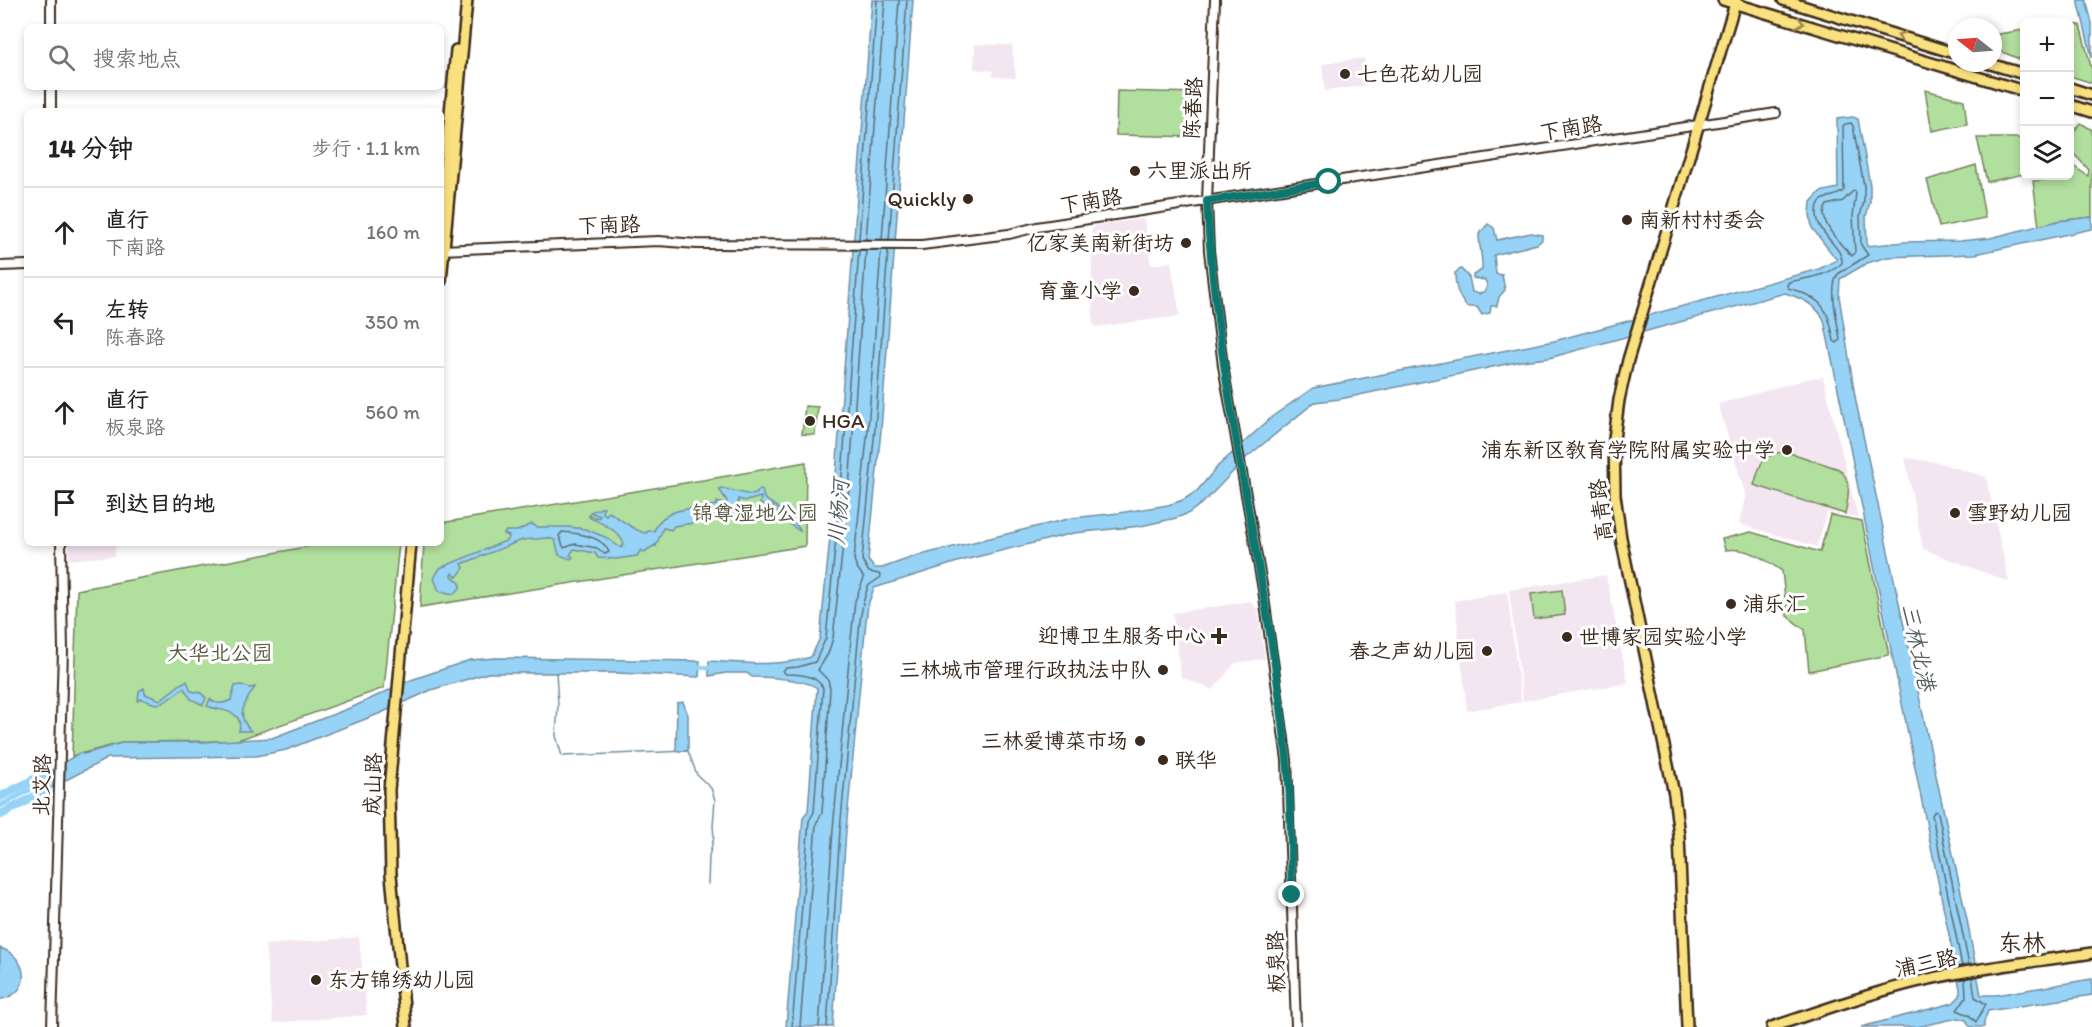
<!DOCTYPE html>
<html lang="zh">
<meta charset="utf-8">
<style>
body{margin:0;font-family:Itim,"LXGW WenKai TC",sans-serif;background:#f2f2f2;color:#202124}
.controls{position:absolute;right:18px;top:18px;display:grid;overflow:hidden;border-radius:9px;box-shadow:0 3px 9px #0003}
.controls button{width:54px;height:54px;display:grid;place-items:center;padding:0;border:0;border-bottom:2px solid #e0e0e0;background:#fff;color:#202124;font:30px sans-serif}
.compass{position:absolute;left:1948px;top:18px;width:54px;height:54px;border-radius:50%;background:#fff;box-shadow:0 3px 9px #0003;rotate:287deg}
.stop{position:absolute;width:18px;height:18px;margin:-14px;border:4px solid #0f766e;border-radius:50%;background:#fff}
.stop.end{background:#0f766e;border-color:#fff;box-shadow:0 2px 6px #0008}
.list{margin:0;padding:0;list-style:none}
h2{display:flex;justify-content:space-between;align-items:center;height:78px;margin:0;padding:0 24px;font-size:26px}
h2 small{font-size:20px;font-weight:400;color:#757577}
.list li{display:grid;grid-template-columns:39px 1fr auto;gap:18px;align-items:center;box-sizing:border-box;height:90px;padding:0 24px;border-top:2px solid #e0e0e0}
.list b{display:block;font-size:22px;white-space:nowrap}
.list p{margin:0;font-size:20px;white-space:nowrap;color:#757577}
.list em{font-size:20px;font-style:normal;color:#757577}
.icon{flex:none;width:33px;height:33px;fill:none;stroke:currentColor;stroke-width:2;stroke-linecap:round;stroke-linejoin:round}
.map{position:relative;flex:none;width:2092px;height:1027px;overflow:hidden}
.search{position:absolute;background:#fff;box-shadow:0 3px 9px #0003;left:24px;top:24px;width:420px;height:66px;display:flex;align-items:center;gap:15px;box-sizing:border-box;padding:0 21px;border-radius:9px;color:#757577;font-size:22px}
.panel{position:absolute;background:#fff;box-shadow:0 3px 9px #0003;left:24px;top:108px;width:420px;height:438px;border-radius:9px}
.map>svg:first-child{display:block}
.built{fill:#f4e6f0}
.green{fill:#b1df9e;stroke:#76845e;stroke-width:1.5}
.water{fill:#96d3f6;stroke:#728fa0;stroke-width:1.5}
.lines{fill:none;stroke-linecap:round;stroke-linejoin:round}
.shore{stroke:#5f6e74;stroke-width:1.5}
.stream{stroke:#728fa0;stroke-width:1.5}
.canal{stroke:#96d3f6;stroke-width:5}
.river{stroke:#96d3f6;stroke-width:9}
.minor-casing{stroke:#3b2a1e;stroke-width:12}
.major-casing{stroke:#3b2a1e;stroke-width:14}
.minor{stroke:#fff;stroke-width:8}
.major{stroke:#fae180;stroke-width:9}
.oneway{stroke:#9a864f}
.route{stroke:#0f766e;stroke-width:8}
.poi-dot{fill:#3b2a1e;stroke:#fff;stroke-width:2}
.labels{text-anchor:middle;stroke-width:6;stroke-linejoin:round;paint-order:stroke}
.poi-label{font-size:21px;fill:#3b2a1e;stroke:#fff;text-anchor:start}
.street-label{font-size:21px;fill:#3b2a1e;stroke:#fff}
.park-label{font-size:21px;fill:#58573e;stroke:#fff}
.water-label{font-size:22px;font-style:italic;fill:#565d5f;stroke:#fff}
.quarter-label{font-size:24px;fill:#3b2a1e;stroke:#fff}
</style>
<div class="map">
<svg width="2092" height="1027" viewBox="0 0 2092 1027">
<rect width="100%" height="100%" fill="#fff"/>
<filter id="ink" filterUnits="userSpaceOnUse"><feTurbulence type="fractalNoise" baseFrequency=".0167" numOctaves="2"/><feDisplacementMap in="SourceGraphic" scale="12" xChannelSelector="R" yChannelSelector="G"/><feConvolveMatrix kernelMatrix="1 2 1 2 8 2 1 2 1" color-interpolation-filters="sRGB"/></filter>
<g filter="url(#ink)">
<path class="built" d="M975,44L1012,45L1016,78L993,77V71L974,69Z
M1364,58L1367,85L1325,91L1322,64Z
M1144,219L1151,265L1171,262L1180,316L1097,327L1093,324L1091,231L1096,225Z
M1823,377L1858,517L1827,512L1817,547L1739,524L1746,496L1718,404L1811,378Z
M1905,458L1936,462L1986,477L2009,582L1923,549Z
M69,543H115V556L69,560Z
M1606,575L1628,683L1523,701L1509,590Z
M1507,592L1521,702L1467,711L1455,601Z
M1250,601L1258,610L1265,659L1235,663L1213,690L1181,677L1173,613Z
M359,937L367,1015L273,1023L265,945Z"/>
<path class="green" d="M2070,24L2080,25L2092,70V83L2070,76Z
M2024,30V61L1993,48V35Z
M1925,90L1964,100L1967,124L1932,131Z
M1117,91L1198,93L1197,137L1116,135Z
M2081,123L2092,130V217L2058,221L2039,227L2033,181L2067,178V176H2070V164L2088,176L2089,170L2070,150V136Z
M1977,138H2024V174L1987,182Z
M1976,165L1985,218L1939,227L1927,180Z
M805,406L818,407L815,435L802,434Z
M1782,452L1794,454L1839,469C1853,480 1848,499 1845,514L1754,485C1760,466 1760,455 1782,452Z
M806,462L805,546L420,607L424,543H441V523L721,477Z
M1830,515L1862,521L1889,655L1809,671L1805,630L1787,616L1782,571C1763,558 1748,547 1725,550L1722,539L1751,532L1820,552Z
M326,543H399L384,688L235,741L125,742L72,756L77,590Z
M1562,590L1565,615L1534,619L1531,594Z"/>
<path class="water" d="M872,0H913L881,430L868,560L874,568H882L916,556L1072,518L1119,513L1168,505L1183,500L1197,491L1218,466L1273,416L1313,388L1554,341L1819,269L1837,260L1812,228L1810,214L1811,202L1820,192L1838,188L1837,119L1853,117L1858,119L1870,185V202L1866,216L1867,246L1904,242L1960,241L1990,238L2058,221L2092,217V229L1975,254L1887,257L1867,263L1840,279L1839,296L1856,402L1967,920L1981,995H1996L2092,979V995L1988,1011L1984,1022V1027H1970L1966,1020L1958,1018L1917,1027H1861L1953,1003L1960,996V989L1824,320C1817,305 1801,298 1785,293L1549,358L1521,361L1340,399L1315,402L1247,457L1206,500L1189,513L1176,518L1141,526L1074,533L964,560L874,588L868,605L866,621L846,830L833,1027H786L803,817L808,811L817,688C805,679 767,677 752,677L747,673H726L709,676V661C742,663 779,667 811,657L820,638L835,487Z
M2078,0H2086L2092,23V58Z
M1488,224L1494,228L1497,240L1531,233L1542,235V240L1537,244L1494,255L1496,274L1502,275L1505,290L1499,297L1497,306H1491L1490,313L1482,315L1477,307H1467C1458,297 1455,287 1455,273L1461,269L1469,277L1472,292L1479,294L1485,291L1487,285L1485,280L1473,278V275L1482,270C1483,257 1479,247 1479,234Z
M721,488L751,495L756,494L760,489L762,490L764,498C778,508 793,517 801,532L785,521L771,505L768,507L760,504L761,497L746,501L738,499V503L735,505L741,516L674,526L671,530L663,528L656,546L655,545L644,552L641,550L637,556L616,559L598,558L595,553L574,549L570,555L573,557L571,559L559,555L555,540L548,538L522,540L462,564L464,568L457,577L452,573L451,575L460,583V588L454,594L439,591L434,578L440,568L508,540L509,536L504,534L506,531H517L532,524L537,527H569L585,529L605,537L621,548L624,544C618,529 602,524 589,517V515L598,518L600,516L590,512L604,507L602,512L606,515L609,512C619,518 637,533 646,533L648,531H654C662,507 695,508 717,505V502L726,505L727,501L719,489Z
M496,658L700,661L699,677L618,673H488L431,690L381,713L286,750L256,756L108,758L47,790V773L79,753L84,754L125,742H203L272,738L355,706L411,680L470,660Z
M187,681L191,691L201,693L206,698L203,705L191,699L184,688L163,703L156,704L141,699L138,701L139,691L144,688L145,694L160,700L182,683Z
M241,685L250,688L255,687C244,704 235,715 251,731H239C244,709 222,712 207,706L210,699C216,705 223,704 231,700L235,686Z
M683,702L688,715V751H676L677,703Z
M0,948C28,956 33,993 2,999H0Z"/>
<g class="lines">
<path class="shore" d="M1851,123L1853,126L1864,186V201L1860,216L1861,245L1868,255L1838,274C1828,288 1838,323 1840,340L1837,343L1834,341C1828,308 1823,298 1788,288L1787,285L1789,282C1806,278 1829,276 1842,263C1844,247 1816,235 1817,212C1817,193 1835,200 1844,190L1843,126L1845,124Z
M1854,190L1856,193L1853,216L1855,253L1852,256C1841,245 1816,221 1827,205L1843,201Z
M859,239L877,0
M866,240L885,0
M882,240L899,0
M889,240L907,0
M562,532C578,533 603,536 609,552L605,554L597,548L575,544L564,548L559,536Z
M1962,966L1932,815L1935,811L1938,813L1969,965
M1965,978L1966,997L1957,1010L1969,1015L1976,1022L1986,1004L1975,997L1972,977
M792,1027L809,821L814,812L823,688C817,675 799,674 786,674L783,671L786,668L798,667L815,662L826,638L841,488L859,250
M800,1027L816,824L822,813L830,689L828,680L818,670L828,654L833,638L849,488L866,250
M819,1027L833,829L851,639L855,601L864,578L856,566L854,559L868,429L881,250
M827,1027L840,830L860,621L863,603L868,586L881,577L879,574L869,572L862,560L875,429L888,250"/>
<path class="stream" d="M556,672L558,705L556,736L562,756L688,751L697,775L711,788L715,800L713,826L714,837L709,856L708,884"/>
<path class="canal" d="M693,667L716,668
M0,806L51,778"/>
<path class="river" d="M0,797L47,773V790L0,815"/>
<defs>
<path id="minor" d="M1215,0L1207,201L1209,251L1223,366L1263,590L1287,760L1296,1027
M51,27V0
M51,87V111
M441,250L658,241L697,244L922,245L1009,234L1037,227L1776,113
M0,266L27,265
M52,1027L63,650L61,543"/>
<path id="major" d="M1723,0L2024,91
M1783,0L1957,54
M1987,63L2024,74
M2070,88L2092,95
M2070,105L2092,112
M441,208L456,50
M441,281L467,0
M406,1027L391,875L389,790L411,543
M1687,1027L1679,836L1674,794L1621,538L1615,495L1614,439L1619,400L1628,360L1736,0
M1772,1027C1820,1011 1867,994 1916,982C1974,968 2034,962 2092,953"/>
</defs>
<use href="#minor" class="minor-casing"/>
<use href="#major" class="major-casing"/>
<use href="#minor" class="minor"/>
<use href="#major" class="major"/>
</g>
<defs><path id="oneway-chevron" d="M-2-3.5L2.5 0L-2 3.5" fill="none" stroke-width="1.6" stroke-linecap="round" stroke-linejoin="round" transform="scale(1.5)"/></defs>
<g class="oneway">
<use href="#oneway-chevron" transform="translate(1800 23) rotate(17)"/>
<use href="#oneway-chevron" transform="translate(1901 36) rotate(-163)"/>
</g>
</g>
<g class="lines" filter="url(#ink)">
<path class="route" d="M1292,895C1290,850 1292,804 1287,759C1268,572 1216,389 1207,201L1329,182"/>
</g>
<g class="poi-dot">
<circle cx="1345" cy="74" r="6"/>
<circle cx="1135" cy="171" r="6"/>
<circle cx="968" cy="199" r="6"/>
<circle cx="1627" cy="220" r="6"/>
<circle cx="1186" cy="243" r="6"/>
<circle cx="1134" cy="291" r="6"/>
<circle cx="810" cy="421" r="6"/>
<circle cx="1787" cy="450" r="6"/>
<circle cx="1955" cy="513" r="6"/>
<circle cx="1731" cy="604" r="6"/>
<path d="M1216 627h6v6h6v6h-6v6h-6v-6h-6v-6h6z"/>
<circle cx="1567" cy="637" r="6"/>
<circle cx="1487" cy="651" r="6"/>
<circle cx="1163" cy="670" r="6"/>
<circle cx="1140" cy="741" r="6"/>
<circle cx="1163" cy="760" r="6"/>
<circle cx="316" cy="980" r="6"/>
</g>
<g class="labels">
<g class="poi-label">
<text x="1357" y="81">七色花幼儿园</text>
<text x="1147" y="178">六里派出所</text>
<text x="956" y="206" text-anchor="end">Quickly</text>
<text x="1639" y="227">南新村村委会</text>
<text x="1174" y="250" text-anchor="end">亿家美南新街坊</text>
<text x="1122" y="298" text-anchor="end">育童小学</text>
<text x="822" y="428">HGA</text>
<text x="1775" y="457" text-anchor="end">浦东新区教育学院附属实验中学</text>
<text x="1967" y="520">雪野幼儿园</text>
<text x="1743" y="611">浦乐汇</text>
<text x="1206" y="643" text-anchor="end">迎博卫生服务中心</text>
<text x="1579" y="644">世博家园实验小学</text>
<text x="1475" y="658" text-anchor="end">春之声幼儿园</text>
<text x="1151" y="677" text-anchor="end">三林城市管理行政执法中队</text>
<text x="1128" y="748" text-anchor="end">三林爱博菜市场</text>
<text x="1175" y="767">联华</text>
<text x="328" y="987">东方锦绣幼儿园</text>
</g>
<g class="street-label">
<text transform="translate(1193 108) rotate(-87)" y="7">陈春路</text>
<text transform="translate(1571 128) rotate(-9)" y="7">下南路</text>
<text transform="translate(1091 201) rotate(-9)" y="7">下南路</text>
<text transform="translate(609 225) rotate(-2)" y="7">下南路</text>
<text transform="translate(1601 510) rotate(-97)" y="7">高青路</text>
<text transform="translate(373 784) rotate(-88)" y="7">成山路</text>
<text transform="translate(42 785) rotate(-88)" y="7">北艾路</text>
<text transform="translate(1276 962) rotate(-92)" y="7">板泉路</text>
<text transform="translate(1926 963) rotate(-12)" y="7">浦三路</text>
</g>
<g class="park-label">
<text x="755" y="520">锦尊湿地公园</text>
<text x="220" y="660">大华北公园</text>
</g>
<g class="water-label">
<text transform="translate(838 512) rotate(-86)" y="8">川杨河</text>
<text transform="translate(1919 647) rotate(78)" y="8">三林北港</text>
</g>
<g class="quarter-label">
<text x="2022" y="951">东林</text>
</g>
</g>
</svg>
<div class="controls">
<button>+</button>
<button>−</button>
<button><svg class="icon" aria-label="layers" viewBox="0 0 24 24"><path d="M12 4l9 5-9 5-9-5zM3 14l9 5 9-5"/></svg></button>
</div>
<svg class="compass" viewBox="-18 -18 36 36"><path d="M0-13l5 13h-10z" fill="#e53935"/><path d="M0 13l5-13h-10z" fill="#757577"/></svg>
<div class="stop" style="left:1329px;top:182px"></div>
<div class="stop end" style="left:1292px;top:895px"></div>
<div class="search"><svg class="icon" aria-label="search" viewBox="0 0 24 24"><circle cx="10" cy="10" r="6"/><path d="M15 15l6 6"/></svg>搜索地点</div>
<section class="panel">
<h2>14 分钟<small>步行 · 1.1 km</small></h2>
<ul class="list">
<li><svg class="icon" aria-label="ahead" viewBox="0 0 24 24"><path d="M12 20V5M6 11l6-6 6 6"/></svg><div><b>直行</b><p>下南路</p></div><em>160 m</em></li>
<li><svg class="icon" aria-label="left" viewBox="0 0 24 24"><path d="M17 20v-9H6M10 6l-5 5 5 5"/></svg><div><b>左转</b><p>陈春路</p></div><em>350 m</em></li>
<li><svg class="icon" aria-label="ahead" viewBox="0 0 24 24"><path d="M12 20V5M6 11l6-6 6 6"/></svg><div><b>直行</b><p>板泉路</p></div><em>560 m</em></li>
<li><svg class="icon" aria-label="arrive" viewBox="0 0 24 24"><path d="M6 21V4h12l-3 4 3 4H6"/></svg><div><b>到达目的地</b></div></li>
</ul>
</section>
</div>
